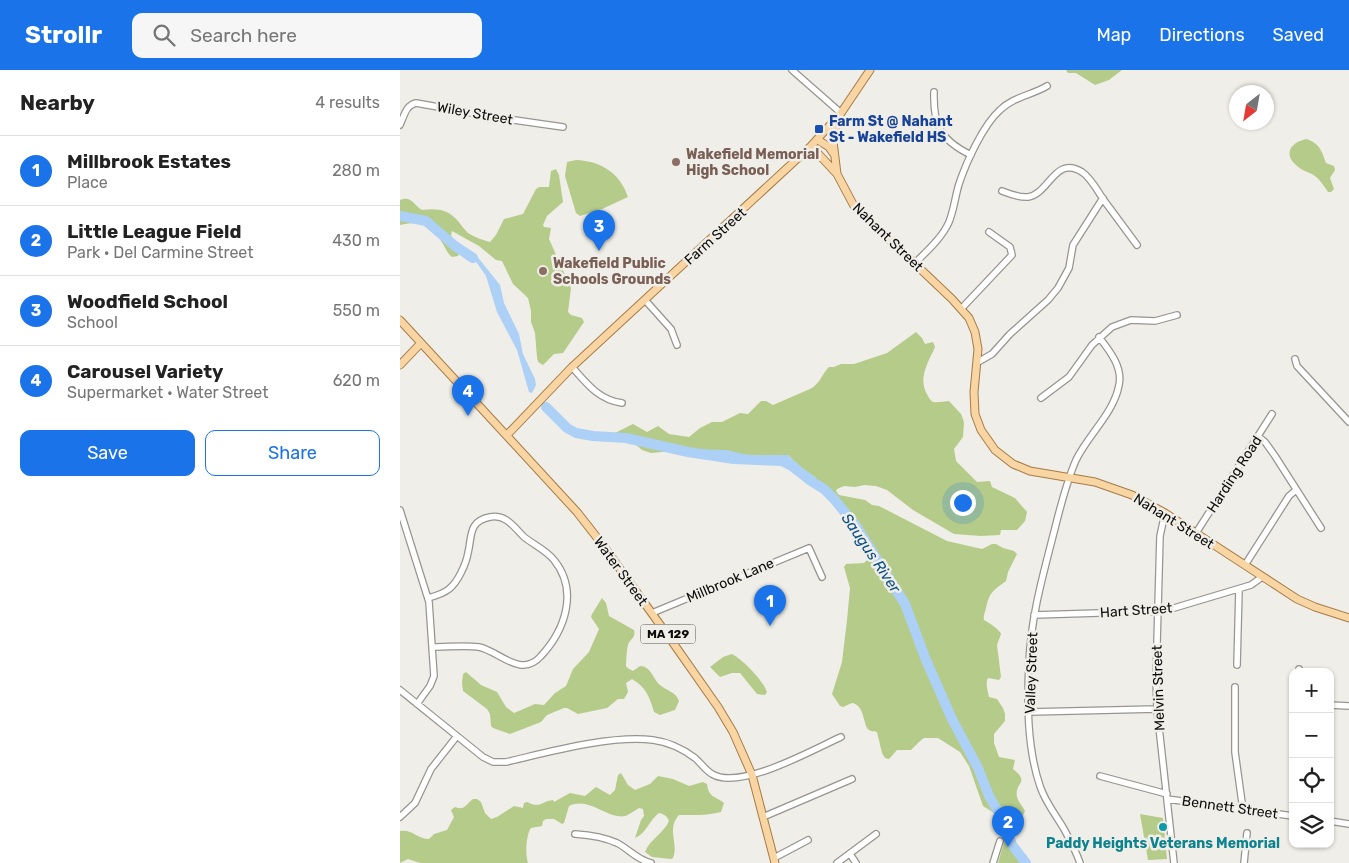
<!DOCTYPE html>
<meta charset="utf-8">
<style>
body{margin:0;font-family:Rubik,sans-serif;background:#f6f6f6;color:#222}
.controls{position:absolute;right:15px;bottom:15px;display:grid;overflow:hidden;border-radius:10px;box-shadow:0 1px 4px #0004}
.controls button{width:45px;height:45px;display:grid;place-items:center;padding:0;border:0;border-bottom:1px solid #e0e0e0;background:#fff;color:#222;font:25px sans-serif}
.compass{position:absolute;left:829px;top:15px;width:45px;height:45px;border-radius:50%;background:#fff;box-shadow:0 1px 4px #0004;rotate:211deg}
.you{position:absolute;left:562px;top:432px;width:18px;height:18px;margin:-12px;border:4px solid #fff;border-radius:50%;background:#1a73e8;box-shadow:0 0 0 8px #1a73e833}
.badge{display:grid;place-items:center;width:32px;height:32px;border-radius:50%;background:#1a73e8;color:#fff;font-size:16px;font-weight:700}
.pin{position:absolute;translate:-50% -41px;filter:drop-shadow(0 1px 2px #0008)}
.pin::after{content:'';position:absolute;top:26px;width:18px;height:15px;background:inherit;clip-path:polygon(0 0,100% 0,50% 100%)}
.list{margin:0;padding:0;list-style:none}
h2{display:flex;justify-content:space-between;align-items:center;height:65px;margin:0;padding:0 20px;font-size:21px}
h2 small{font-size:16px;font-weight:400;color:#767676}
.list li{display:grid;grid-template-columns:32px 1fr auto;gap:15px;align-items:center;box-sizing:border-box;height:70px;padding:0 20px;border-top:1px solid #e0e0e0}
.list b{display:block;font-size:19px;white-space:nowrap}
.list p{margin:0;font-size:16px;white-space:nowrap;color:#767676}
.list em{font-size:16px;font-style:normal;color:#767676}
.actions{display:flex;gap:10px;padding:15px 20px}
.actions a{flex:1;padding:11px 0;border:1px solid #1a73e8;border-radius:10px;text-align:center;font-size:18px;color:#1a73e8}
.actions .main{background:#1a73e8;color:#fff}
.icon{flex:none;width:28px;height:28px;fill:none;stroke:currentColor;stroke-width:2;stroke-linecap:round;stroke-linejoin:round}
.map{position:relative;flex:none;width:949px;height:793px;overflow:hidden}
header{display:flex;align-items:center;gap:30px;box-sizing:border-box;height:70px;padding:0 25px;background:#1a73e8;color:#fff}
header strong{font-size:24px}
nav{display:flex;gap:28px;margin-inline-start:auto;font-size:18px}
.search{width:350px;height:45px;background:#f6f6f6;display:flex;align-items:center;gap:12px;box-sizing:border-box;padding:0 18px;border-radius:10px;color:#767676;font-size:19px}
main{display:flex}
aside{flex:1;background:#fff}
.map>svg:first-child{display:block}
.green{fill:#b5cb89}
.water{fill:#acd0f6}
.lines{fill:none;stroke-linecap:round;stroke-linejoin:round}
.river{stroke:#acd0f6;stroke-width:10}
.minor-casing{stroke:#989590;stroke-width:8}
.major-casing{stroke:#a47c46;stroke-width:9}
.minor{stroke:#fff;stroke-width:5.5}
.major{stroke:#f9d5a4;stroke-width:7}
.transit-dot{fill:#1a4fb4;stroke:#f0eee8;stroke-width:2}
.education-dot{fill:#8d6e63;stroke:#f0eee8;stroke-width:2}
.culture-dot{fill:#0f9aa8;stroke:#f0eee8;stroke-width:2}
.labels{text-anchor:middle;stroke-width:5;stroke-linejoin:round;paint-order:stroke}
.shield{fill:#f0eee8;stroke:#51504d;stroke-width:1}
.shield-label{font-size:12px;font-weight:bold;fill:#0d0c0a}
.street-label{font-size:14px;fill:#0d0c0a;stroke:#f0eee8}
.transit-label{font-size:14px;font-weight:bold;fill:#164399;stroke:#f0eee8;text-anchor:start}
.education-label{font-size:14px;font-weight:bold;fill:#785e54;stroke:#f0eee8;text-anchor:start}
.culture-label{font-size:14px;font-weight:bold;fill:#0d838f;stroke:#f0eee8}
.water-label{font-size:15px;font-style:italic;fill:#0b5087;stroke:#f0eee8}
</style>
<header>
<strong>Strollr</strong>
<div class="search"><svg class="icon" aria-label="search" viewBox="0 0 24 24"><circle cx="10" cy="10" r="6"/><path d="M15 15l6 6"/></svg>Search here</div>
<nav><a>Map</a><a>Directions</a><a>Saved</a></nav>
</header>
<main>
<aside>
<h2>Nearby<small>4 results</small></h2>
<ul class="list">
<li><span class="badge">1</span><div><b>Millbrook Estates</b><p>Place</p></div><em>280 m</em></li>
<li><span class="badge">2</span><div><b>Little League Field</b><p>Park · Del Carmine Street</p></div><em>430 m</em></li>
<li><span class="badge">3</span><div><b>Woodfield School</b><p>School</p></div><em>550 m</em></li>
<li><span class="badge">4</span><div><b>Carousel Variety</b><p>Supermarket · Water Street</p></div><em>620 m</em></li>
</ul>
<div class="actions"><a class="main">Save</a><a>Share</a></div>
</aside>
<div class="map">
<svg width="949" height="793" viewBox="0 0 949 793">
<rect width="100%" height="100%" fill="#f0eee8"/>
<path class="green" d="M666,0H722L709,10L695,15L676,3H668Z
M906,69C920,73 922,82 926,93L934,96L935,100L930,108L934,119L931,122H928C924,116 920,110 915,106C911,103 906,102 901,99C884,88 886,74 906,69Z
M176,90C201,91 220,103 228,127L202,139L180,146L176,143L165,106L167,92Z
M156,99L159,105L163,132L147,146L143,155L144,157L151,158L149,169L171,218L168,242L171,245L182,248L184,252L163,283L154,284L143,295L138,292L137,287L135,263L131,252V241L128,228L113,214L102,191L96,190L79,176L52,161L51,166L60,177L66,180L60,181L58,186L52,187C47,183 46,179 43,174C33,155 20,150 0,155V130C11,125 14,135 22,140C36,138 48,139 58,151C61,155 64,159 68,163C74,167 82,170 90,172L96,165L104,149L123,144L136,119L139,117H149L151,101Z
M516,262L522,268L525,274L533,272L535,277C528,293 517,309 528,326C529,328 531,331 533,332C538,333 545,331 549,331L561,344L564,352L563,367L554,379L556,391L577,412L590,411L592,417L615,428L627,442L625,451L617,460H601L600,465L581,466L554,464L513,440L487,420L476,416L464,415L455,417L444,416L437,419L436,421L439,425L465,430L472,435L479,436L547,471L582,479L592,474H596L603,478L614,481L617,484L608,502L606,511C593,521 590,521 586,538C585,543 583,545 584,550C588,552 600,560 601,564L597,575L601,607L599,610L588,608C585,614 588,621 589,627L597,629L603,638L605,644V651L594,664V673L599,687L615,690L613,699C631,713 614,712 617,727C618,732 623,736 625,741L613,765L610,767L615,780L626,793H598L606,765L594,743L583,736L569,696L560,682L538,668H524L520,671L511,680H497L489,689L485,688L482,683L477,662C475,661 472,662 469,660C463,656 465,635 452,633L443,637L440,636L432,624L442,592L447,550L450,518L444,497L446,494L464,493L468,489L427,418L419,414L415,407L403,399L388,385H347L298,379H283L273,381L251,383L242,380L235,374L215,363L233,354L247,362L258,356L269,364L289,367L300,358L312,352H322L340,343L348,344L361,331H366L373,335L410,319C419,315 422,304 429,297H434L441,294H454L487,283Z
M202,528L206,533L209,546L234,560C236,569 230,568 228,575C227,576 226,595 226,596C227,598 231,600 233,601L240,596C251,596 253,609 260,615C267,621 276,622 279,631L275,640L260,645L254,642C250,628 246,617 232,609L226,613L228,622L224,629H218L207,638L178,644L167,638H164L147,645L141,652L110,664L93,658L91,656L90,644L87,639L63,621L62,613L63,604L66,602L81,615L97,622L106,637L114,643L135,634L144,635L155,623L166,616L173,599L189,582L199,559L191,547L192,544Z
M332,584C344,591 362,609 367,622L365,625L357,624L340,603H332L320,607L310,597L323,587Z
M221,703L228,715L235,720L250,714L258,706L273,709L289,716L303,712L307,714C309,728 314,725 324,733L321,742C306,746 293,745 279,745C266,760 279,773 273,788L271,789L252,787L245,782C250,769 264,763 269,751C267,746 264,744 259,743C249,750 247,763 235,768L241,750L244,746L243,739L239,738C235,740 229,745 225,746C208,750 189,726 169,736L164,753L162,754L154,749H146L143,751L142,756L131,758C126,765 125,784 128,793H20L8,789L0,793V761C12,759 18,769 29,769L34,764L47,760L54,747L51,740L55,737C65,741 66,734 73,729H77L81,732L85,743L91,749L97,747L114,736L123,738L124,733L127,732C140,739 142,731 153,730L154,732L170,723L185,726L196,717L210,725L215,720L218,705Z
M740,744L763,748L767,789L748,790Z"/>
<path class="water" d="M66,180L76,185L100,215L104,233L119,264L123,284L135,309L136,315L132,323L129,322L117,280L97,242L86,206L72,186L60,185V181Z
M283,379L327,380L347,385H388L403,399L413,405L417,411L400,401L390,389L374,386L332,387L284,379L273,381Z"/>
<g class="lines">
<path class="river" d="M0,146L26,151L55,176L73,188
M146,337L167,358L176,363L193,366L226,368L288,382L334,389L382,391L392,396L411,411L424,419L434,429L456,456L505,534L526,590L552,649L578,698L589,726L605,753L612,775L626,793"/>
<defs>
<path id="minor" d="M392,0L441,43
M534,22C533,55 540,70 571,85
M0,55C4,46 6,35 16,33L100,48L163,57
M602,121C610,124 619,128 628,127C649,124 655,85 682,102C691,108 697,120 703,129C714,144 726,160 737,175
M515,193C527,181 542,168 549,152C554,140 555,127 559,114C566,93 583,55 600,40C613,27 632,25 647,16
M245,230L271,259L277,275
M561,239L612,185L610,177L589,162
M895,289L897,296L949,352
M578,292L592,284L610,264L648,230L658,218L669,198L673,175L703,128
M172,297C187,314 199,330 222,333
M641,328L669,307L692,275L712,257L731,250L755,251L777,245
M859,367L865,372L875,386L921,458
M0,440L29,532L34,606L30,616L17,634
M765,443L760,466L756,609L757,639L774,793
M796,463L872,344
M845,495L889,426L896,420
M28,528C35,526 43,524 49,519C58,512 66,494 68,483C72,467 68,451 90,447C106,444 114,457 124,467C134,475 146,480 154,490C179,521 165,560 141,586C121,609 99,581 79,577C64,575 48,577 33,577
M252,543L409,478L422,507
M634,545L764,541L851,515L862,507
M837,595L839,519
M899,602V599
M835,617V682L843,740
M0,620L83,687L93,692H106C149,682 210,665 253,670C268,672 283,679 295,688C301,693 305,700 312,704C340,721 412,680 441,667
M930,635L949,636
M629,642L757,639
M700,706L767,724
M767,729L893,746
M0,747L15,733L31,699L57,666
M363,747L452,709
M930,751L949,754
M175,764C189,765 204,767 217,773C229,779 237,790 251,793
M450,784L456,793
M374,788L408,770
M437,793L476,764
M593,793L600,771
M680,793C676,781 670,770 664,759C656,745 645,732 640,716C627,678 627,632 629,592C631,547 643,505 654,462C660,438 666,413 676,390C688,365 714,343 719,315C723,297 709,280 699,267
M844,793L847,763"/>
<path id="major" d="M418,70L429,77L433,83
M411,76L437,104L454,136L552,229L569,248L575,262L578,279L574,322L575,344L581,360L595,380L613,394L630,401L695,412L732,425L765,443L897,529L915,537L949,548
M437,104L433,71L437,50
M0,250L177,442L202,474L271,570L318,637L333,662L352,705L375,793
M0,295L21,273
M107,365L172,297L411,76L441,43L470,0"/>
</defs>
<use href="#minor" class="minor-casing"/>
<use href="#major" class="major-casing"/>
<use href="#minor" class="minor"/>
<use href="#major" class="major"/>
</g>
<rect class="transit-dot" x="414" y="54" width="10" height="10" rx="2.5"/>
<g class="education-dot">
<circle cx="276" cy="92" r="5"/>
<circle cx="143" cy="201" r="5"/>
</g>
<circle class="culture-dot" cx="763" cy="757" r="5"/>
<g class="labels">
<rect class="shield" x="240.5" y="554.5" width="55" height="19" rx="4"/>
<g class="shield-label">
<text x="268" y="568">MA 129</text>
</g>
<g class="street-label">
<text transform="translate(75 43) rotate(10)" y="5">Wiley Street</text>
<text transform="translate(315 166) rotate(-42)" y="5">Farm Street</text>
<text transform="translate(488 167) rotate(44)" y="5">Nahant Street</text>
<text transform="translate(834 404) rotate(-57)" y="5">Harding Road</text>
<text transform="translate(774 451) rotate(32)" y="5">Nahant Street</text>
<text transform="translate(221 501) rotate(54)" y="5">Water Street</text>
<text transform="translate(330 510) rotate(-23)" y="5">Millbrook Lane</text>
<text transform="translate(736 540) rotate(-4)" y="5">Hart Street</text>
<text transform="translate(631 603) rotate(-88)" y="5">Valley Street</text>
<text transform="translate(758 618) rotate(-92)" y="5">Melvin Street</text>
<text transform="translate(830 737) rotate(8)" y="5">Bennett Street</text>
</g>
<g class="transit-label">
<text x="429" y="56">Farm St @ Nahant<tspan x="429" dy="16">St - Wakefield HS</tspan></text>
</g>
<g class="education-label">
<text x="286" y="89">Wakefield Memorial<tspan x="286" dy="16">High School</tspan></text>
<text x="153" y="198">Wakefield Public<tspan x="153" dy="16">Schools Grounds</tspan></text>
</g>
<g class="culture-label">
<text x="763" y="778">Paddy Heights Veterans Memorial</text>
</g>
<g class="water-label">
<text transform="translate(471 483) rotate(56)" y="5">Saugus River</text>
</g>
</g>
</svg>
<div class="controls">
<button>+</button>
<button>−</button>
<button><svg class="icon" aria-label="locate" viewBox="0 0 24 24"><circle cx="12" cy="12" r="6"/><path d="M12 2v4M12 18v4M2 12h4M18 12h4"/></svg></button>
<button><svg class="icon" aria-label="layers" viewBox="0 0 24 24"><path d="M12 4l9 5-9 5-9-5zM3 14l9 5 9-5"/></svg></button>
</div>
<svg class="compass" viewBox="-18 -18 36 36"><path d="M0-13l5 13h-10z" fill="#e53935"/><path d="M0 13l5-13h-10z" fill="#767676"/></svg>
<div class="you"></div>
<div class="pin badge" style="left:370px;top:556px">1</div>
<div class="pin badge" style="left:608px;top:777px">2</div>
<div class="pin badge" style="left:199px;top:181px">3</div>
<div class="pin badge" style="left:68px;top:346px">4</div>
</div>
</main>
